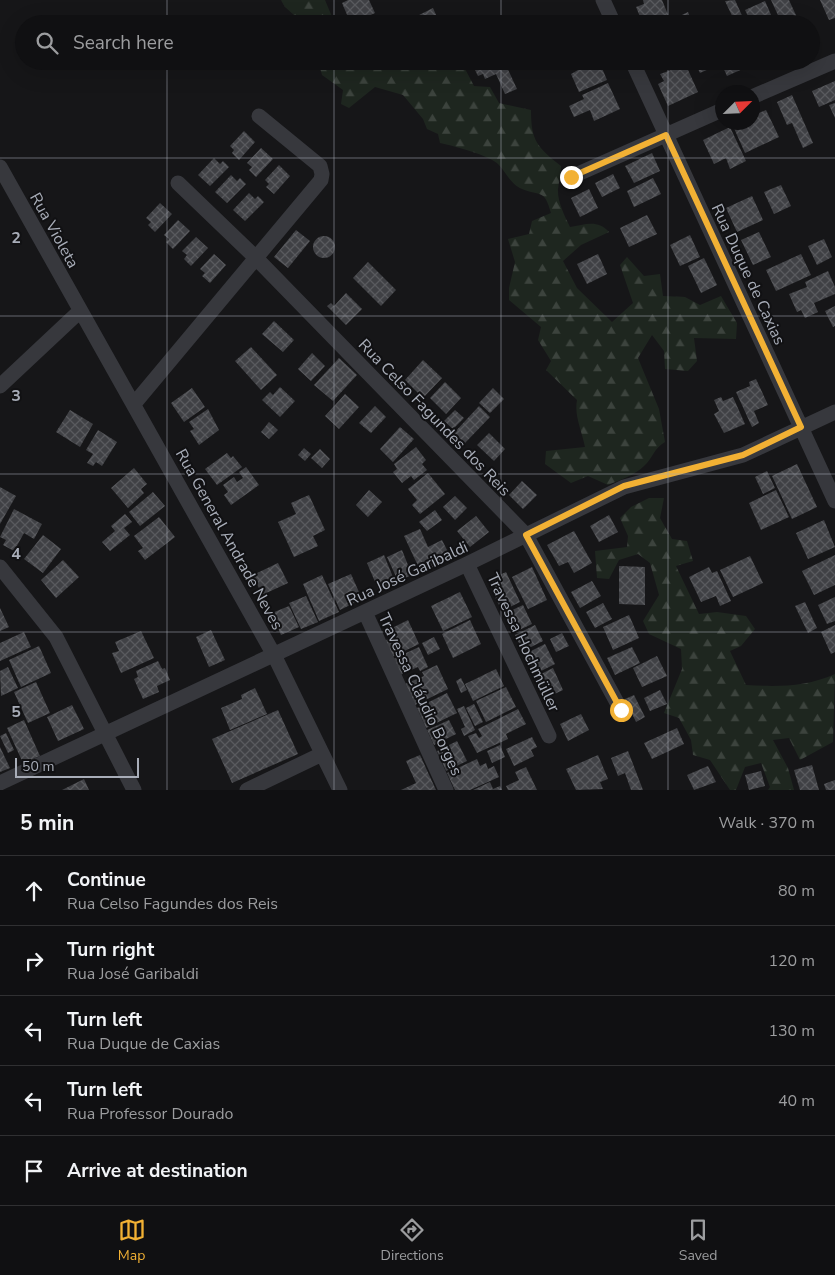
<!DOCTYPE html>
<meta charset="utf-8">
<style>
body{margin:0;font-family:"Nunito Sans",sans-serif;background:#19191b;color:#f1f3f6}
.compass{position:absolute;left:715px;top:85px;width:45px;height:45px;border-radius:50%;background:#101012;box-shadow:0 5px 20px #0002;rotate:66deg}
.scale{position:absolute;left:15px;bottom:12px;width:124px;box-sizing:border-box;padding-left:5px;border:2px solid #a8adb8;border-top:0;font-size:14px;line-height:18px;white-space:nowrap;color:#a8adb8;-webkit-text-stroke:4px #111113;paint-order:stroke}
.stop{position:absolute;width:15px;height:15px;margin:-11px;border:4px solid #f2b134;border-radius:50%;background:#fff}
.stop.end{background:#f2b134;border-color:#fff;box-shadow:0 1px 5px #0008}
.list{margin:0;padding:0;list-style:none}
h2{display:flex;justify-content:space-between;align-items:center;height:65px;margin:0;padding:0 20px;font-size:21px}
h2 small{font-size:16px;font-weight:400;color:#9c9d9f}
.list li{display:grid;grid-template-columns:32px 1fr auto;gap:15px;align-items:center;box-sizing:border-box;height:70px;padding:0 20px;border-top:1px solid #303032}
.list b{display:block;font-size:19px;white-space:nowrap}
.list p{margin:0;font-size:16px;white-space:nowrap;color:#9c9d9f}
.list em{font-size:16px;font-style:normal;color:#9c9d9f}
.icon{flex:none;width:28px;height:28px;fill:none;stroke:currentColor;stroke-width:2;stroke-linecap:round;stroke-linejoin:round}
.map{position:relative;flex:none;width:835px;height:790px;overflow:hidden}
.search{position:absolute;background:#101012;box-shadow:0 5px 20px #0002;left:15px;right:15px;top:15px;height:55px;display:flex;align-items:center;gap:12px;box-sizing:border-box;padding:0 18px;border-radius:28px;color:#9c9d9f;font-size:19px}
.sheet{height:415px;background:#101012}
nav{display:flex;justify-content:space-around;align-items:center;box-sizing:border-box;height:70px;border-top:1px solid #303032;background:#101012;font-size:14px;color:#9c9d9f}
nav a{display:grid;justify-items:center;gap:2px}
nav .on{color:#f2b134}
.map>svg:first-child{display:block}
.forest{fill:url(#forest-firs)}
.building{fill:url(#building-cross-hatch)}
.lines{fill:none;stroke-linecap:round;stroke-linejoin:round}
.minor{stroke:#37383d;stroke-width:15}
.route{stroke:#f2b134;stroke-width:6}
.grid{fill:none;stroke:#a8adb8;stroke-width:1;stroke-opacity:0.55}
.labels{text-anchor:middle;stroke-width:4;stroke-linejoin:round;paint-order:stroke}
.street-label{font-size:16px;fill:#a8adb8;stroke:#111113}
.grid-label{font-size:16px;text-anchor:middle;font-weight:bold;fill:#a8adb8;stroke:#111113;stroke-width:4;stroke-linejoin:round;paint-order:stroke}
</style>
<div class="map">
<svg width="835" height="790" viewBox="0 0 835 790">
<defs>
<pattern id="forest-firs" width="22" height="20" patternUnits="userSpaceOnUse" patternTransform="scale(1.25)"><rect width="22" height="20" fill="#1e261f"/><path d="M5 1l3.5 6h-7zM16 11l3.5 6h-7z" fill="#3c433d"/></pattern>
<pattern id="building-cross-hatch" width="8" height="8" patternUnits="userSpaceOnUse" patternTransform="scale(1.25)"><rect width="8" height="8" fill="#404145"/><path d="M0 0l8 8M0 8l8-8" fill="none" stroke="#595a5e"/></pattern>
</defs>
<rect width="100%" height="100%" fill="#161618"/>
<path class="forest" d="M281,0H325L335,24H304L285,7Z
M393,15L415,24H379Z
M318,61H461L474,86L490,87L499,103L531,110C531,141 537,147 561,166C561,174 559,181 558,189C557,201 565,217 570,227C585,225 597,219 609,232L581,245L563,261L577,288L612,322L633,303L620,265L627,257L644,276L660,274L663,296L685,297L700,305L721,296L737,323L736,339L694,338L697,361L688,371L665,369L664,351L652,335L638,358L659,409L665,442C654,448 653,458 644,466C635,475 620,480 608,485L588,476L571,483L545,464L546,451L585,447C582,431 574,416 577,400L546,370L551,361L538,340L541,327L509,300V288L515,262L508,239L529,234L532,221L551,213C544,188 541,197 522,189C511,185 506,172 498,164C491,156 451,145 440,143L438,134L427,129L423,119L403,95L375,87L349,108L341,104L343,90L322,75Z
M649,498H664L660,518L672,539L687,541L693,561L676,566L699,614L717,612L746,616L755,629L741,646L730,651L746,685C777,687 806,687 835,674L833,742L800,760L789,738L773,740L788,768L794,790H768L770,787L761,763L745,767L736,790H730L710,760L693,755L691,740L679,718L664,713L682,669L681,649L649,634L643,621L659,595L650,563L638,554L619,560L609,579L597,578L595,551L627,547L628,536L620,518L631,507Z"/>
<path class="building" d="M348,0H369L375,13L351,24L342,3Z
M643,0H662L669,17L652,24H643L636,7L644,4Z
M735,0L744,20L736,24L725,1Z
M771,0H789L800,24H782Z
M820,0H835V18L829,20Z
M765,1L775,24H757L756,22L752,24L745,10Z
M433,8L440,24H423L419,15Z
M688,12L693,24H663Z
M477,61H504L517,89L505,94L496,74L485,79L483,74L478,76L472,64Z
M575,61H599L607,80L579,92L571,74L578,70Z
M667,61H684L698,92L668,106L658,84L664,81L660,74L671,70Z
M694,61H717L718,65L700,73Z
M720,61H744L747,67L727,76Z
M835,81V100L819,107L812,91Z
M608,83L620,109L594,121L590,110L574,117L569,106L584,99L582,95Z
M792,95L813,143L803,148L792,123L787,125L777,102Z
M835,103V118L829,105Z
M766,110L779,137L745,153L733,126L739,122H752V116Z
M730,127L746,161L730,169L726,158L714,164L703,140Z
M244,131L255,142L239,160L232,153L234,150L230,146Z
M261,148L273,159L256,177L249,170L252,167L247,163Z
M652,153L660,171L634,183L625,166Z
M214,158L220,164L223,161L229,167L210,186L198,175Z
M279,165L290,176L274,194L266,187L269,184L265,180Z
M613,174L620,188L602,197L595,183Z
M231,175L237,181L240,178L246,184L227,203L215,192Z
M653,178L661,194L634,207L627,191Z
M781,185L791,206L774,214L764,192Z
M589,189L598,208L580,217L571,198Z
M249,193L255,199L258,196L264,202L245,221L233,210Z
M752,196L763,220L737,232L726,208Z
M160,203L172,214L155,232L148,225L151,222L146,218Z
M647,215L657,234L629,247L620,228Z
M178,220L190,231L173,249L166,242L169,239L164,235Z
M296,230L310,241L288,268L274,257Z
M759,232L771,257L753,265L741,240Z
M690,235L700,257L680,266L670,245Z
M313 247a11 11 0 1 1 22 0a11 11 0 1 1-22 0Z
M196,237L208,248L191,266L184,259L187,255L182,251Z
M824,239L832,257L817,265L808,246Z
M214,254L226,265L210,283L202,276L205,273L200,269Z
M598,254L607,274L587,284L577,264Z
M801,254L811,275L776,291L766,270Z
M704,258L717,285L701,293L688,266Z
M368,262L396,290L381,306L353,278Z
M828,271L835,287V294L814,303L818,312L805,318L801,310L797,312L789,294L807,287L805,282Z
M346,293L362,309L346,325L327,306L331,303L334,306Z
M835,306V326L833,327L825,311Z
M274,321L294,340L283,352L262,334Z
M251,347L277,375L261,390L235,361Z
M312,353L325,366L311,381L298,369Z
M339,358L357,375L333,401L314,385Z
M423,360L442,378L423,398L405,380Z
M756,379L768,405L754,411L759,423L752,427L736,392L750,386L749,382Z
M445,382L461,398L446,414L430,398Z
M280,387L295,401L280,417L262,400L270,392L273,395Z
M192,388L205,407L184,422L171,403Z
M493,388L504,399L490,413L479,403Z
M345,394L359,407L339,429L325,416Z
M721,397L723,401L733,397L745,424L724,433L714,414L719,411L714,400Z
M375,406L386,417L371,433L359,423Z
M479,406L490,417L465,443L454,433Z
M208,409L219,430L199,445L190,431L194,429L189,422Z
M70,410L93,424L80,447L56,432Z
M455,410L464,418L453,429L444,421Z
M269,422L278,430L269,439L261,432Z
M400,427L414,439L393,462L380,449Z
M98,430L117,442L102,466L96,462L93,466L87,463L93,454L86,450Z
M489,433L505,449L494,461L477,445Z
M416,447L426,460L422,464L427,470L414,480L411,476L402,483L393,472L397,469L394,464Z
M304,448L311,454L305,461L298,455Z
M320,449L330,459L322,468L311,458Z
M227,453L231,458L233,456L242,467L217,485L205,469Z
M797,464L817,507L792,519L772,476Z
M246,467L259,485L231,505L224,495L228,492L223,485L234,477L237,482L243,478L239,472Z
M134,468L147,484L141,489L144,493L128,508L111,488Z
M767,471L775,488L763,494L755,477Z
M428,473L445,494L420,514L412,505L417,500L408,489Z
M522,481L537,495L523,509L509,495Z
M0,487L16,496L0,524Z
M369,490L382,502L368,517L356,505Z
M776,490L789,517L761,530L749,503Z
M153,492L165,506L140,526L129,512Z
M309,495L325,530L313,536L318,546L294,557L278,522L296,514L291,503Z
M455,496L467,508L455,520L443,507Z
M14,509L42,524L34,539L24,533L14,551L3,545L6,540L0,537Z
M435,510L442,520L427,531L419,522Z
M125,514L132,522L124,528L130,535L110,551L102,542L115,531L111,526Z
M609,515L618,532L599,542L590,526Z
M476,516L489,532L470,547L457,531Z
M159,517L175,537L145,560L138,551L143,548L134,536Z
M824,520L835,547L808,559L796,533Z
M420,529L428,547L442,540L451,558L431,568L428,563L419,568L404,536Z
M574,531L592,563L574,573L568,562L559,566L547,545Z
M43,535L61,549L43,573L24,559Z
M402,550L412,575L398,581L387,557Z
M384,555L395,582L378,589L367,563Z
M835,555V585L814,595L802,571Z
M750,556L763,583L733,597L720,570Z
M63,560L79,577L56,598L41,580Z
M278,563L288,583L262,595L253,575Z
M619,566L645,567V605L619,604Z
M532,567L547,600L528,609L512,577Z
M709,567L712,573L717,571L731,601L720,606L716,596L701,602L689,577Z
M506,572L520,602L502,611L494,595L498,593L491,579Z
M351,574L362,599L340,610L328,584Z
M322,575L339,612L319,621L303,584Z
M592,581L601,596L580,608L571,592Z
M460,592L472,617L443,631L431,606Z
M306,596L318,622L301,629L289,603Z
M835,597V621L827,624L818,605Z
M805,602L817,628L808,633L795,606Z
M603,603L612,619L595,628L586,612Z
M523,605L532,624L515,632L506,613Z
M289,606L299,627L281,635L272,613Z
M0,608L9,627L0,631Z
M629,615L639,638L613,650L603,627Z
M408,620L419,644L392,657L384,641L394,636L390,629Z
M470,620L481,644L453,658L442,634Z
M535,625L543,641L523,651L515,635Z
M835,625V652L831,654L821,632Z
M211,630L225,660L209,667L196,637Z
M141,631L154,658L121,673L112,653L119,651L115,642Z
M24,632L31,647L0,661V643Z
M562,633L569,646L556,652L550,639Z
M434,637L440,649L428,655L422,643Z
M545,644L555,664L535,674L525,654Z
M39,646L51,673L21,687L9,660Z
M419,647L428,667L420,671L418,667L400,675L393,659Z
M632,647L640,663L615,675L607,658Z
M657,656L667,676L642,687L633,668Z
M158,661L162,669L165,668L170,680L157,686L159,692L143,699L134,679L138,677L136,671Z
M437,665L448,689L415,705L405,684L424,676L422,672Z
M8,667L18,688L1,696L0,671Z
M553,668L563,690L546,698L535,677Z
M496,669L504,686L473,701L465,684Z
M461,678L467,690L461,693L456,681Z
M36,682L50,713L28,723L14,692Z
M506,687L516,707L486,722L476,701Z
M255,688L267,714L230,730L221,708L242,699L241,695Z
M660,690L667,704L650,711L644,698Z
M447,693L457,713L426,728L417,708Z
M634,695L645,717L636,722L625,699Z
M474,704L483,722L475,726L466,708Z
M72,705L84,729L58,741L47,717Z
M464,706L475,730L464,736L461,729L465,727L457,709Z
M518,709L526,724L506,734L508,739L477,753L468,736L476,733L479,738L482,736L478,729Z
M278,710L298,754L232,783L212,739Z
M581,714L589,730L568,741L560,724Z
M24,720L40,756L23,763L7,728Z
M449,720L456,734L434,745L427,730Z
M677,728L684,744L652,759L644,743Z
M6,733L14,750L8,753L0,736Z
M532,737L537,747L531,750L534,756L514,766L506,749Z
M457,741L467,761L446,771L437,751Z
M500,745L505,757L492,763L487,751Z
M0,747L10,768L0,772Z
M628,751L643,790H631L625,773L618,776L611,758Z
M420,755L436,790H401L416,783L406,761Z
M598,755L608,779L600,782L603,789L576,790L566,769Z
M477,759L480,766L486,763L488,769L494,766L499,777L470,790H455L447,773Z
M812,765L819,790H800L794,770Z
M708,766L716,782L694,790L687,775Z
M526,767L537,790H508L506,786L519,780L515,772Z
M761,771L765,786L749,790L745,775Z
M84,779L89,790H62Z
M835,780V790H826L824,784Z
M490,782L493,789L500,786L502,790H473Z"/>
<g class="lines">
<path class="minor" d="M603,0L614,24
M632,61L835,501
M752,97L835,61
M0,167L274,655L340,790
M571,177L722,110
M178,183L256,258L526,535L621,710
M0,386L80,311
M134,404L321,180L322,174L320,166L259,116
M467,564L549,736
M0,567L56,637L134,790
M365,612L446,790
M0,783L467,564L624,487L743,455L835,412
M247,790L322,754"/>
</g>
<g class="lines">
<path class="route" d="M571,177L666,135L801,427L743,455L624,486L526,535L621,710"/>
</g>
<path class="grid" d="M167,0V24M334,0V24M501,0V24M668,0V24M167,61V790M334,61V790M501,61V790M668,61V790M0,158H835M0,316H835M0,474H835M0,632H835"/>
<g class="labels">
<g class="street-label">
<text transform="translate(55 230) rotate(61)" y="6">Rua Violeta</text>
<text transform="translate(749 274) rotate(65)" y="6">Rua Duque de Caxias</text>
<text transform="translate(435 417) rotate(46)" y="6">Rua Celso Fagundes dos Reis</text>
<text transform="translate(230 539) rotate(61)" y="6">Rua General Andrade Neves</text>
<text transform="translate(407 573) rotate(-25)" y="6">Rua José Garibaldi</text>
<text transform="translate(524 642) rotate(65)" y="6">Travessa Hochmüller</text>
<text transform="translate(421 694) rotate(65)" y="6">Travessa Cláudio Borges</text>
</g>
</g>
<g class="grid-label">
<text x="16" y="243">2</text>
<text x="16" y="401">3</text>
<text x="16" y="559">4</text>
<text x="16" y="717">5</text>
</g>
</svg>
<svg class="compass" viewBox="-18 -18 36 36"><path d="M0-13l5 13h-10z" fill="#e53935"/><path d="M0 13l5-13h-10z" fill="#9c9d9f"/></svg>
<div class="scale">50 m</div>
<div class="stop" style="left:621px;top:710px"></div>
<div class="stop end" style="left:571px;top:177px"></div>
<div class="search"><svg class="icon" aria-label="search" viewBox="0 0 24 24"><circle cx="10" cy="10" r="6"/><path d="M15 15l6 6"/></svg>Search here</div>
</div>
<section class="sheet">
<h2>5 min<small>Walk · 370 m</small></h2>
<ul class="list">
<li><svg class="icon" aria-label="ahead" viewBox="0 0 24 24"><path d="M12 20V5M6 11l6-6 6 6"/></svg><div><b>Continue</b><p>Rua Celso Fagundes dos Reis</p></div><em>80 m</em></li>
<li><svg class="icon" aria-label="right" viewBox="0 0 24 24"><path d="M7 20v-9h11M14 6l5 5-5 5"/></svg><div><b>Turn right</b><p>Rua José Garibaldi</p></div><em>120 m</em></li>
<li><svg class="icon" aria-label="left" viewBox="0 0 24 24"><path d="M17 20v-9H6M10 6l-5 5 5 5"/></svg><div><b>Turn left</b><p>Rua Duque de Caxias</p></div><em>130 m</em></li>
<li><svg class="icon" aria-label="left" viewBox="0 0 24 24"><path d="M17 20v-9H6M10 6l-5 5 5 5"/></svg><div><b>Turn left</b><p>Rua Professor Dourado</p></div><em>40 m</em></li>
<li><svg class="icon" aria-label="arrive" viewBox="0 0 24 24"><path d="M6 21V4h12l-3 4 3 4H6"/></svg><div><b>Arrive at destination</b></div></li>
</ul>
</section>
<nav>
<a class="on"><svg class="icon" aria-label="map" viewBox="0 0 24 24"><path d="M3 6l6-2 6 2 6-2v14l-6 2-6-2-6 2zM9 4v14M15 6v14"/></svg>Map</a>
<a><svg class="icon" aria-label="directions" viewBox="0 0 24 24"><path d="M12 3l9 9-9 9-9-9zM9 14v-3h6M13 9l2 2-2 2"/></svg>Directions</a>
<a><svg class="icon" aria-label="saved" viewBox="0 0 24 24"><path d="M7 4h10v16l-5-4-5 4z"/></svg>Saved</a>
</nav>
